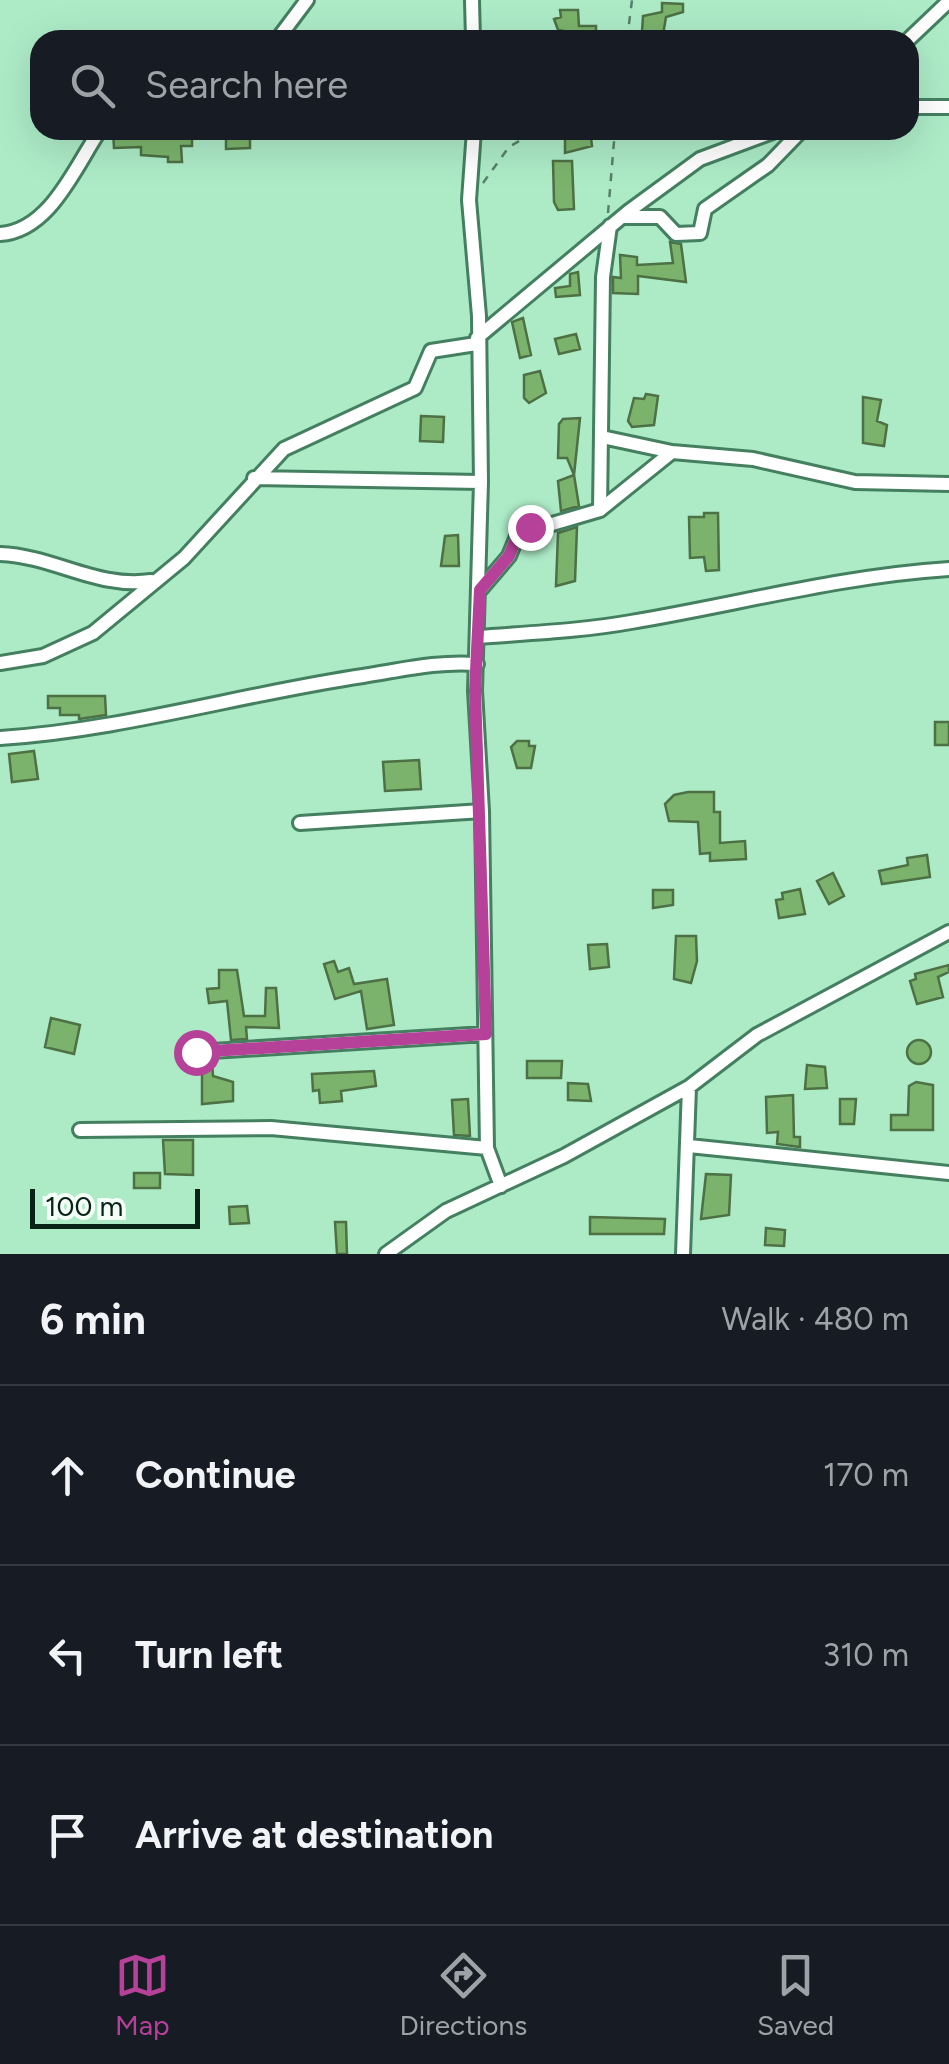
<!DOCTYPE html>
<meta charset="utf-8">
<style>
body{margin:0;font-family:Figtree,sans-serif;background:#20242c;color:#f1f3f6}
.scale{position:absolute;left:30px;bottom:25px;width:170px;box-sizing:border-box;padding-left:10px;border:5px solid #0a2317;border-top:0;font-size:28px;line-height:35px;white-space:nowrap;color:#0a2317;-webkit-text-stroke:8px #f3fff7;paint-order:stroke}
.stop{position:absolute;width:30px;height:30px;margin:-22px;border:8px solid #b64199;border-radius:50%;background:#fff}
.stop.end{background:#b64199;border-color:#fff;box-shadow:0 2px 10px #0008}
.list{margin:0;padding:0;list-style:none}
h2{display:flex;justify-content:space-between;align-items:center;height:130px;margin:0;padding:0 40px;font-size:42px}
h2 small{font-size:32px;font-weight:400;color:#9ea1a6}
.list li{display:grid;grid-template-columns:65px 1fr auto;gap:30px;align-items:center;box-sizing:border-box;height:180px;padding:0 40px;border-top:2px solid #363941}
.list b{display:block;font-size:38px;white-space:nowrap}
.list em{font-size:32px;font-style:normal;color:#9ea1a6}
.icon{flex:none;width:55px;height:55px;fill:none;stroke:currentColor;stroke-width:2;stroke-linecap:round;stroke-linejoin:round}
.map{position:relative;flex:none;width:949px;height:1254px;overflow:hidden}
.search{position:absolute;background:#171b24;box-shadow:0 10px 40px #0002;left:30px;right:30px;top:30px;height:110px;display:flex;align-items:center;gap:25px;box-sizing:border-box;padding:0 35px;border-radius:30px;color:#9ea1a6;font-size:38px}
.sheet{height:670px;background:#171b24}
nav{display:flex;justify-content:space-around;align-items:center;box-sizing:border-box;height:140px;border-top:2px solid #363941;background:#171b24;font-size:28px;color:#9ea1a6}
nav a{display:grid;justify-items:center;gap:5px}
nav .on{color:#b64199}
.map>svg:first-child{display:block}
.building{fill:#7bb36c;stroke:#4d7044;stroke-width:2.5}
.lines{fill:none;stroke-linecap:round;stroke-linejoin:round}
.minor-casing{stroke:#447f60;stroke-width:18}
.path{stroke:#57816a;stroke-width:2.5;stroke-dasharray:8 8;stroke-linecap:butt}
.minor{stroke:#fff;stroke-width:12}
.route{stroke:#b64199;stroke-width:12}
</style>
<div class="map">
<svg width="949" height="1254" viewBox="0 0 949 1254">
<rect width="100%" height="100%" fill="#adebc7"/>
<path class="building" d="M662,3L683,4V12L666,17L663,35L642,32L643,16L662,12Z
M560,10H578L579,26H596V37L558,30L554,19L561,17Z
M113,130H136V135L192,132V146H181L182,162H168V157L141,155V147L114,148Z
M226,130H250V148L226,149Z
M565,130H590L592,146L565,153Z
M553,161H572L574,209L558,210L554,202Z
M670,242L681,244L686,282L638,276V294L613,293V277L621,278L620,255L637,257V265L673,263Z
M578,272L580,295L556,297L555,288L570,286V274Z
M523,318L531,355L520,358L512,322Z
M576,334L580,349L559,354L555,339Z
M540,371L546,393L529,403L524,398V375Z
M646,394L658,396L654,425L632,427L628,421L634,398L644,399Z
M863,397L881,400L877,421L887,425L884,446L863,443Z
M421,416L444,417L443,442L420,441Z
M580,418L574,475L579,506L561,511L558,481L574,475L567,458H558L559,424L563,419Z
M704,513H718L719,570L706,571L704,557L690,558L689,517H704Z
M577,527L575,581L556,586L558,533Z
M458,535L459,566H441L445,536Z
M48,696H105L106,715L79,719V715H60V708H48Z
M935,722H949V745H935Z
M517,741H529V746H535L531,768H517L511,747Z
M34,751L38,779L12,782L9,754Z
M419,760L421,789L385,791L383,762Z
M688,792H714V812H720V843L745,841L746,859L710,861V853L700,854L698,822L669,821L665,804L674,795Z
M927,855L930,877L882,884L879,871L908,865L907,858Z
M833,873L844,896L829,904L817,881Z
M800,889L805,914L779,918L776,900L783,899L782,893Z
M653,890H673V905L653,908Z
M676,936H696L697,961L691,983L674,979Z
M607,944L609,967L590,969L588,945Z
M334,961L338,972L349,968L354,984L387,979L394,1025L367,1029L361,991L335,999L324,964Z
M949,965V972L938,977L943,997L917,1004L910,981L916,979L915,974Z
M219,970H237L244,1016H265L266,988H276L279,1028L246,1027L247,1039L231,1040L227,1001L209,1003L207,989L219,988Z
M51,1018L80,1025L74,1054L45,1047Z
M907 1052a12 12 0 1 1 24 0a12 12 0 1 1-24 0Z
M212,1061L213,1076L233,1082V1101L202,1104V1073L196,1074L195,1062Z
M527,1061H562L561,1078H527Z
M807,1065L825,1067L827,1088L805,1089Z
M374,1071L376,1086L341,1091L342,1101L320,1103L319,1090L313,1091L312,1074Z
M916,1082L933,1085V1130H891V1115H908L909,1086Z
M568,1083L588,1084L591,1101L568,1100Z
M793,1095L794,1137H800V1147L777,1144L778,1132L767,1133L766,1097Z
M468,1099L470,1136L454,1135L452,1100Z
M840,1099H856L854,1124H840Z
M163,1140H193V1175L165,1174Z
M134,1173H160V1188H134Z
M706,1174L731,1175L729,1215L701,1219Z
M247,1206L249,1223L230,1224L229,1207Z
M590,1217L665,1219L664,1234H590Z
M335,1222H346L347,1254H337Z
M766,1228L785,1230L784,1246L765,1245Z"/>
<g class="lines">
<defs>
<path id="minor" d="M472,0L473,40
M277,40L307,0
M908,40L949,1
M909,107H949
M474,130L469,200L479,316L481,482L475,691L482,811L487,1148L501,1186
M624,217H660L676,234L700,233L705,209L768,165L802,130
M0,234C50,231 75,167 100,130
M477,338L629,211L700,159L778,130
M602,437L672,452L753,459L855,482L949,484
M254,478L481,482
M600,510L603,277L610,226
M0,554C54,556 97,589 151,581
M480,590L509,556L518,534L600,510L672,452
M478,637C529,633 581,631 631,622C738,604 841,576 949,569
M0,663L43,656L93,633L184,558L284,449L415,388L431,351L476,344
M0,738C123,730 241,694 363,676C402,670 437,661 477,664
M300,823L482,811
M196,1052L485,1034
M80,1130L271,1128L487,1148
M689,1146L949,1173
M386,1254L446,1211L564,1156L689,1087L757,1035L949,932
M683,1254L689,1087"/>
</defs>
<use href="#minor" class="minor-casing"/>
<path class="path" d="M627,40L632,0
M483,183L509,147L538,130
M608,213L615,130"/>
<use href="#minor" class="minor"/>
</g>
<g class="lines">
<path class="route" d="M196,1052L486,1034L475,691L480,590L509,556L518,534L530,527"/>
</g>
</svg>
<div class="scale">100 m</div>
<div class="stop" style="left:196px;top:1052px"></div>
<div class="stop end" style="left:530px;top:527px"></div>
<div class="search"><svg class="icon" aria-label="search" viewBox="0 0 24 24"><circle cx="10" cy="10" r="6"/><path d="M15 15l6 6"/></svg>Search here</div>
</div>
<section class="sheet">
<h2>6 min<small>Walk · 480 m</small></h2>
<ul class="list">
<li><svg class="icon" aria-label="ahead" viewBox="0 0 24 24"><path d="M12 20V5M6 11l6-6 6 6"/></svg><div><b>Continue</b></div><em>170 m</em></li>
<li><svg class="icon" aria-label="left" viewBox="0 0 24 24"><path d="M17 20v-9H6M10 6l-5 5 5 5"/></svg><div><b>Turn left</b></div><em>310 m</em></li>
<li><svg class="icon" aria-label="arrive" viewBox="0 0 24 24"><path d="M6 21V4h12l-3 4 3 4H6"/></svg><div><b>Arrive at destination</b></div></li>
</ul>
</section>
<nav>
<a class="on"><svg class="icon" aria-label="map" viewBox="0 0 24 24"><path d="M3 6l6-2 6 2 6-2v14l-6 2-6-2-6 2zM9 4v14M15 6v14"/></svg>Map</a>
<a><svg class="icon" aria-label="directions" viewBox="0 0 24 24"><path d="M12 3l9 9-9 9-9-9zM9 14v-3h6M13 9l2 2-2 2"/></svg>Directions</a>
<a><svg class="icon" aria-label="saved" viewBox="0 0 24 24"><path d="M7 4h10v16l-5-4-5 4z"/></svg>Saved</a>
</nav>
